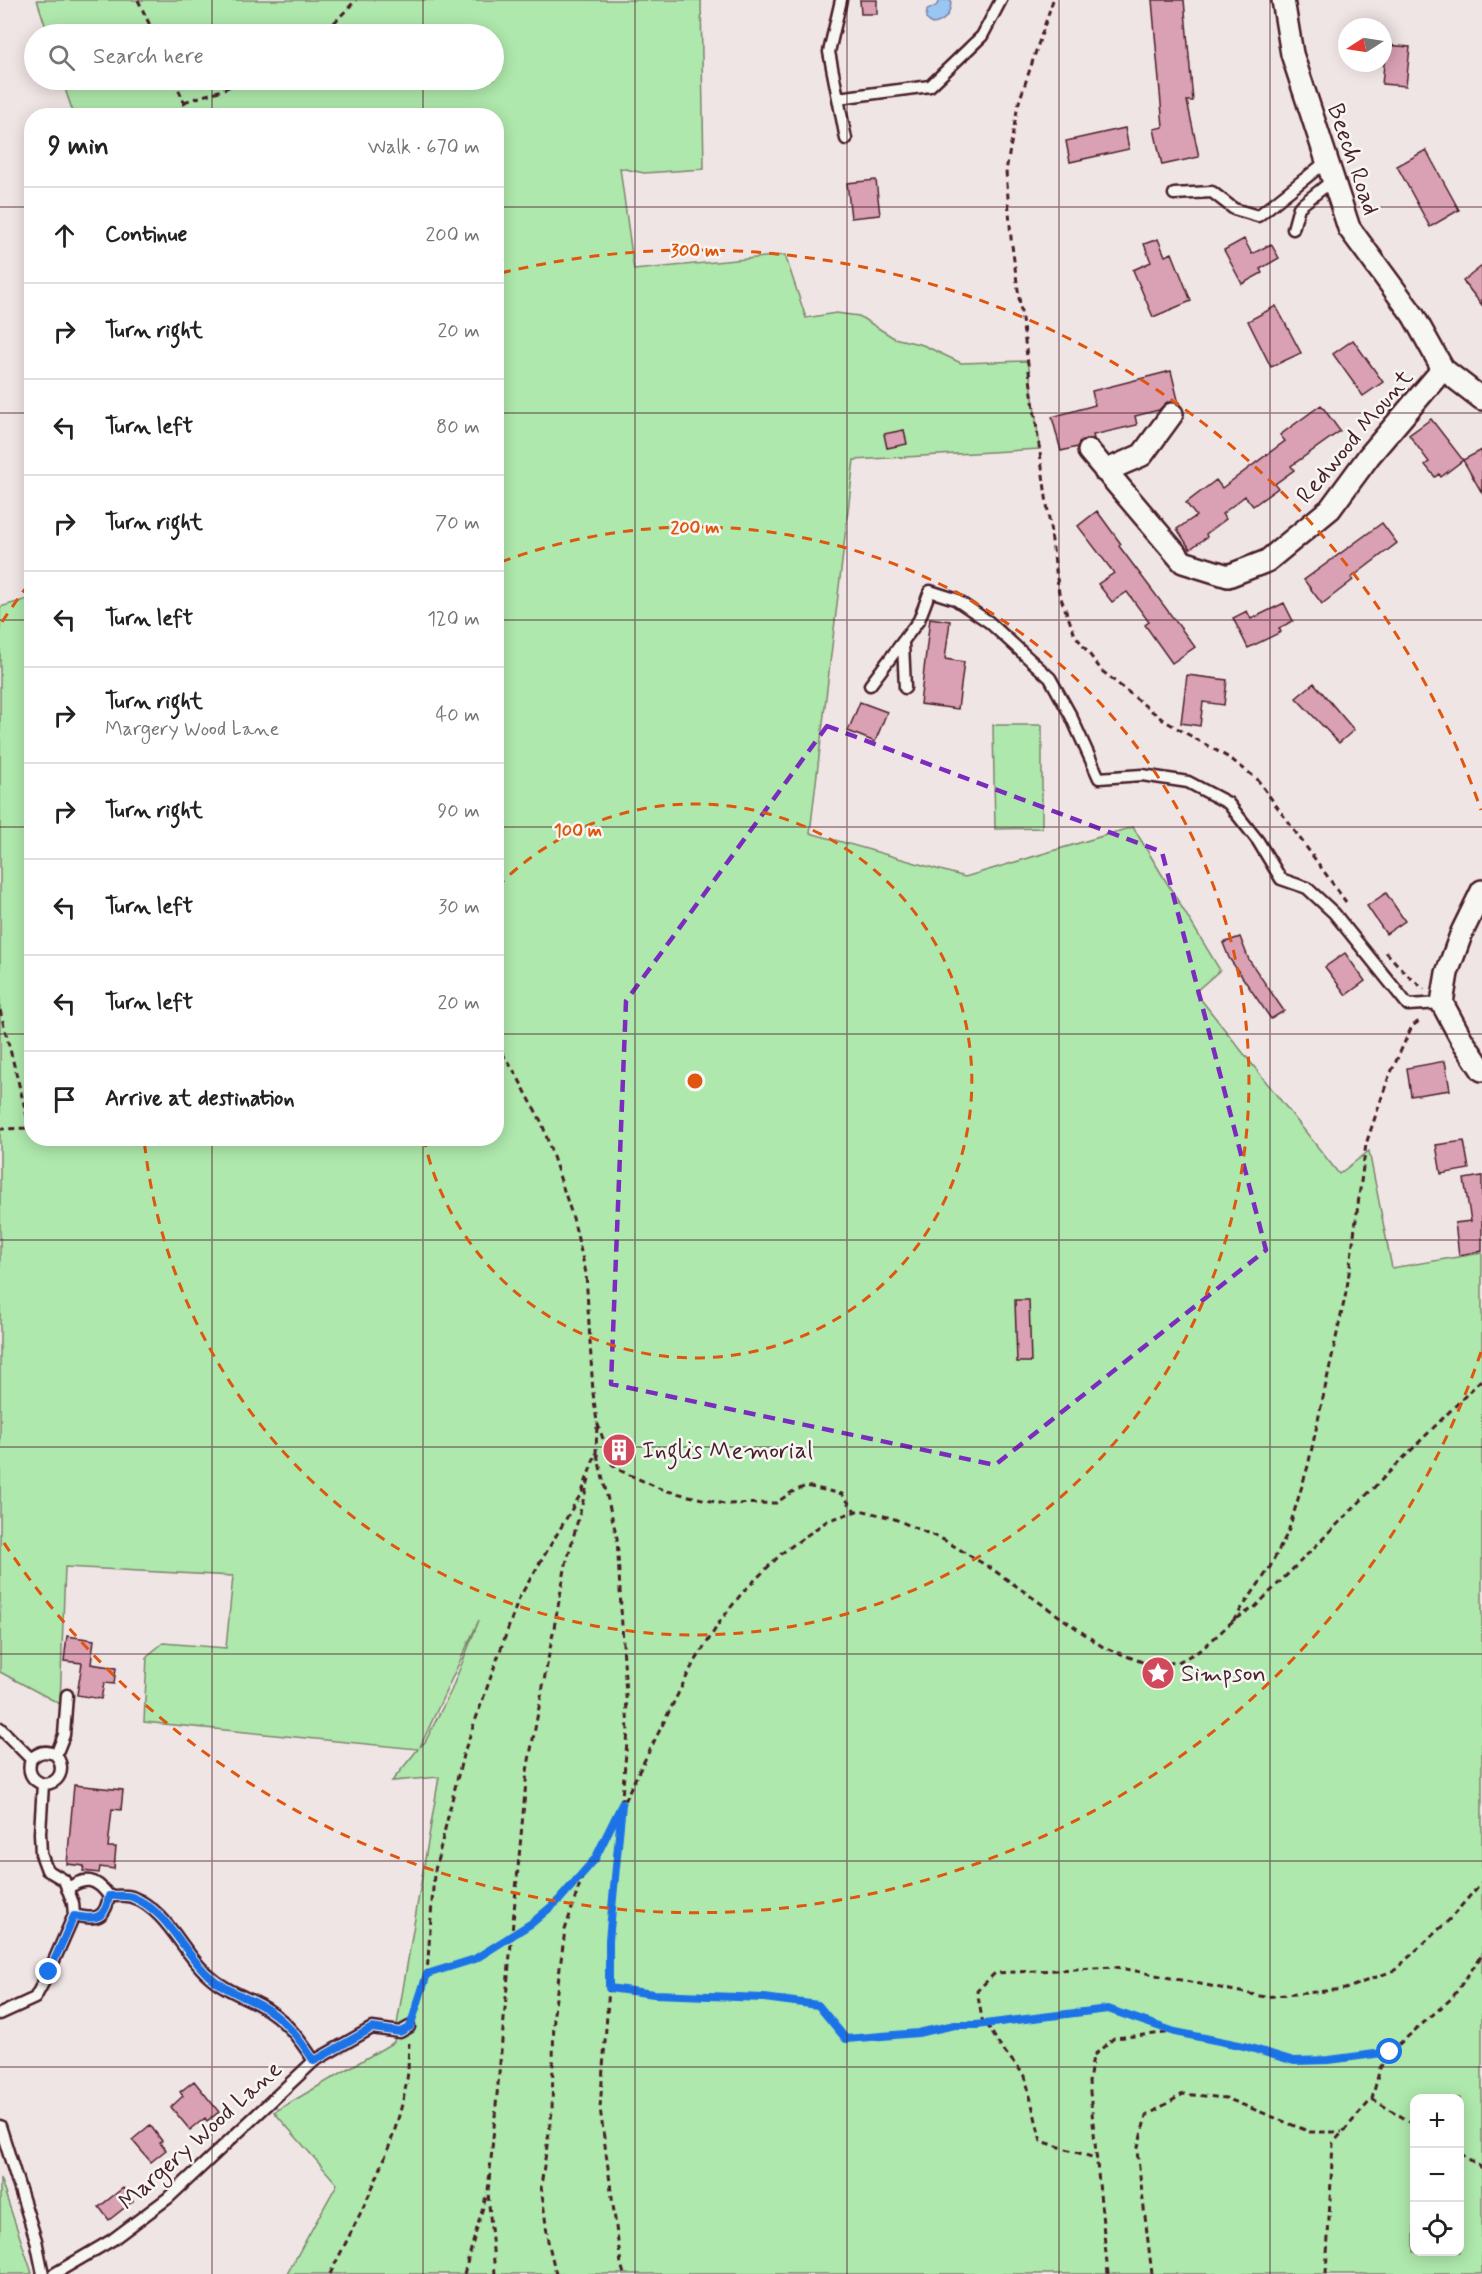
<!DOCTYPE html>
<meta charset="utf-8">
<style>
body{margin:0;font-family:Mynerve,sans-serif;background:#f6f6f6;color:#222}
.controls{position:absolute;right:18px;bottom:18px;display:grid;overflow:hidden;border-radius:12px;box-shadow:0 3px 15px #0003}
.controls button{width:54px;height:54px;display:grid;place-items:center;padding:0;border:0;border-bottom:2px solid #e0e0e0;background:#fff;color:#222;font:30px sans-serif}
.compass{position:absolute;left:1338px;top:18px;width:54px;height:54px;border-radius:50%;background:#fff;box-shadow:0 3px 15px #0003;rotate:258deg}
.stop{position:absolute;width:18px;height:18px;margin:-14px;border:4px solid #1a73e8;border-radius:50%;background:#fff}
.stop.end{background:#1a73e8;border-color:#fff;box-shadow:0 2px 6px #0008}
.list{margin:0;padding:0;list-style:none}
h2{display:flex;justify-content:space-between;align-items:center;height:78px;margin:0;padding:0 24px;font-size:26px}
h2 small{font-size:20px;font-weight:400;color:#767676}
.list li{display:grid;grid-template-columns:39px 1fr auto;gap:18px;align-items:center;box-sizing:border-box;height:96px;padding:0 24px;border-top:2px solid #e0e0e0}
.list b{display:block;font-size:22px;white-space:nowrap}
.list p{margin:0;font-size:20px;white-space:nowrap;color:#767676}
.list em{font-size:20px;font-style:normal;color:#767676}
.icon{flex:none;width:33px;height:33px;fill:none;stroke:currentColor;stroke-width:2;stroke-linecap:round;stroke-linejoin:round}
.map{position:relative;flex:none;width:1482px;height:2274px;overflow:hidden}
.search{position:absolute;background:#fff;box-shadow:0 3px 15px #0003;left:24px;top:24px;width:480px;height:66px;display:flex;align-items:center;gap:15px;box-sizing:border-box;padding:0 21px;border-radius:33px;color:#767676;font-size:22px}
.panel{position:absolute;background:#fff;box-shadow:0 3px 15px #0003;left:24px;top:108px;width:480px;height:1038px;border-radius:24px}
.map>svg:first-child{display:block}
.green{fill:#aee8ac;stroke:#7c846c;stroke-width:1.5;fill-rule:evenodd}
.water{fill:#9ac6f4;stroke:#7a83a4;stroke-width:1.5}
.building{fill:#d9a1b3;stroke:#4a1f2b;stroke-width:1.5}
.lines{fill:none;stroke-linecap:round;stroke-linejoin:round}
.service-casing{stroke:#4a1f2b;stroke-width:15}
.minor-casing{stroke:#4a1f2b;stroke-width:26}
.path{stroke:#4a1f2b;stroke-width:3;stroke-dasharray:6 4.5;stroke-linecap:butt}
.service{stroke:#f6f6f2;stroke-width:10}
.minor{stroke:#f6f6f2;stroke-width:21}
.route{stroke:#1a73e8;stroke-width:8}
.marked{fill:none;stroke:#7b2cbf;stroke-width:4.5;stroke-dasharray:12 8;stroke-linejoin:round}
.grid{fill:none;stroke:#4a1f2b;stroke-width:1.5;stroke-opacity:0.55}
.ring{fill:none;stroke:#e0560e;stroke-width:3;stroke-dasharray:10 8}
.labels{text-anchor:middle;stroke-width:5;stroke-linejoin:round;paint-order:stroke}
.street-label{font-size:24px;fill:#4a1f2b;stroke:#f6f6f2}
.poi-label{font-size:24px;fill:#4a1f2b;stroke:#f6f6f2;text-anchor:start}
.centre{fill:#e0560e;stroke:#f6f6f2;stroke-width:3}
.ring-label{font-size:18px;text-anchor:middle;font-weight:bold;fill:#e0560e;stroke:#f6f6f2;stroke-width:5;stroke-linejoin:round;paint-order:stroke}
</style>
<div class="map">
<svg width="1482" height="2274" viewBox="0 0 1482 2274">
<rect width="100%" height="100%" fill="#f0e5e5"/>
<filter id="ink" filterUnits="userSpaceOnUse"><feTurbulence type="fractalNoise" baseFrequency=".0167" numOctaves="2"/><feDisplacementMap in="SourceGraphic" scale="12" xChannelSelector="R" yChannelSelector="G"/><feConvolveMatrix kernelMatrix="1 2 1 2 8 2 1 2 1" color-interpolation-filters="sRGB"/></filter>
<g filter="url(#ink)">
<path class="green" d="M37,0H701L704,169L644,173L620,168L634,270L785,255L806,318L836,313L859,316L894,338L923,345L961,363L1028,361L1040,449L854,460L810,833L965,877L1133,827L1220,970L1195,992L1339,1174L1369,1151L1392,1268L1482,1253V2274H287L337,2184L274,2112L394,2042L439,1777L392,1781L418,1749L144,1722L147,1656L163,1643L226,1648L233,1576L65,1567L60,1704L0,1672V607L31,598L32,1138H496V116L74,115L62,80H494V34H48ZM479,1620L451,1691L425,1742L420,1747ZM1414,2098H1460V2252H1414Z
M993,725H1042V828L995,829Z
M0,2178L32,2273L29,2274H0Z"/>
<path class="water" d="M940,0H951C951,13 945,23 932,24L926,19L927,10L936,6Z"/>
<path class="building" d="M860,0H877V14H861Z
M1152,0H1184L1193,101H1187L1199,157L1162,165L1154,129L1163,127Z
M1386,45L1410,47L1406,86L1382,84Z
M1125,128L1129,149L1070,162L1066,141Z
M1426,150L1459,210L1430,227L1397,166Z
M876,180L880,215L851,218L847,183Z
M1158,239L1165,256L1172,253L1191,301L1153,317L1133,270L1151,262L1144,244Z
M1244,239L1252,254L1271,244L1279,258L1260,269L1262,273L1242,284L1224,250Z
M1482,266V305L1463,281Z
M1276,306L1301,353L1271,367L1248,321Z
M1353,340L1383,382L1363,396L1333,354Z
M1171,371L1179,404L1167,402L1159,410L1135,416L1137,425L1093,435L1094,439H1086L1080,442L1077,447L1061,451L1052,417L1095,405L1092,391Z
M1321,405L1340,431L1291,466L1294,470L1275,484L1278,488L1253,506L1245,496L1222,514L1226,519L1206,534L1207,537L1190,549L1177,529L1196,516L1186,503L1216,480L1222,488L1285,441L1280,435Z
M1431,419L1463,460L1441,477L1439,474L1435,477L1425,465L1429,462L1409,435Z
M904,430L907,444L887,448L884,434Z
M1482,450V493L1463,460Z
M1097,511L1121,544L1119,546L1195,647L1172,663L1145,625L1149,622L1127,592L1112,602L1098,584L1114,573L1078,526Z
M1382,523L1397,543L1351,578L1353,580L1322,604L1304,580Z
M1284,603L1293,621L1279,628L1281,632L1248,648L1233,618L1247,611L1251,619Z
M930,618L950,621L945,659L964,662L958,709L920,704Z
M1187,675L1227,680L1224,705L1203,702L1200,726L1181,723Z
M1314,683L1354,730L1339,743L1296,698Z
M860,702L887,712L875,742L848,731Z
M1386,893L1405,921L1386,934L1367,906Z
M1240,937L1249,960L1284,1011L1271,1019L1229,958L1223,943Z
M1345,953L1365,981L1346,995L1325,967Z
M1445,1061L1450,1090L1411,1096L1407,1068Z
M1464,1141L1469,1169L1441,1174L1436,1145Z
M1482,1176V1251L1459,1255L1455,1223L1471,1221L1464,1179Z
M1015,1300H1029L1031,1362H1017Z
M610 1451a8 8 0 1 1 16 0a8 8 0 1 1-16 0Z
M67,1636L94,1640L91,1664L116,1668L114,1684L104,1683L101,1699L77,1695L82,1663L64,1661Z
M74,1785L123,1790L121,1810L112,1809L108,1847H116L114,1869L100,1867L99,1873L83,1871L84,1866L67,1864Z
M194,2081L219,2112L207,2121L205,2118L190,2130L171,2107L183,2096L180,2092Z
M150,2125L162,2141L160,2143L166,2150L151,2162L132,2140Z
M123,2188L133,2201L109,2220L99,2207Z"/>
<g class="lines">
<defs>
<path id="service" d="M841,0L829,52L846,139
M838,98L930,86L982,36L1001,0
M1174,194L1212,192L1234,209L1258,216L1327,161
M1293,229L1299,207L1333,180
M903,643L905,688
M870,685L919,620L930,591L955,599L989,622L1050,678L1071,716L1099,778L1142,775L1188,782L1228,803L1258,841L1281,879L1307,888L1334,913L1408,1005L1442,1003
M0,1728L31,1759C27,1771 31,1780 43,1784L40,1833L41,1854L47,1870L64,1880L73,1903L74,1915L49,1972L35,1998L0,2014
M31,1759C39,1751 47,1750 56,1755L64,1735L67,1695
M43,1784C60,1784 66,1769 56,1755
M67,1889C85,1876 96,1878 109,1896C116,1896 125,1895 132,1897C168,1911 181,1951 208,1975C223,1989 243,1996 260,2005C284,2018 299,2038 314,2061
M74,1915C95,1920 105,1920 109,1896
M0,2126L36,2240L43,2274
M54,2274L112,2240L168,2198L314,2061L372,2028L400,2032L409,2027"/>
<path id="minor" d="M1283,0L1292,54L1349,228L1413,315L1443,369L1482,399
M1089,451L1183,562L1228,576L1267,561L1330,509L1369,456L1443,369
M1105,471L1142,455L1172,414
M1482,891L1462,932L1447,973L1442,1003L1462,1040L1482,1070"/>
</defs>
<use href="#service" class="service-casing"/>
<use href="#minor" class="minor-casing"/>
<path class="path" d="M138,0L154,34
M1053,0L1018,105L1006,171L1011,238L1059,593L1075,635L1102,671L1163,720L1231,759L1257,779L1346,902
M316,34L332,25L356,0
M175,80L189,116
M184,102L222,90L244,80
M1386,952L1407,975L1424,989
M0,1010L30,1128L0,1129
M496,1044L516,1074L542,1123L573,1218L586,1273L593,1393L597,1422L612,1464L621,1471L663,1490L724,1504L776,1503L792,1492L806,1486L842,1494L855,1511
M596,1454L597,1422
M597,1454L617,1538L628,1731L609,1940V1988L600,2108L621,2264L624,2274
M1233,1621L1269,1569L1288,1532L1308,1466L1347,1288L1366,1144L1388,1079L1412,1026L1422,1019
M427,1974L475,1959L532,1923L566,1894L595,1859L691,1668L721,1620L742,1593L782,1553L827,1521L860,1510L892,1518L944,1540L992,1569L1103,1647L1150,1665L1178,1662L1201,1650L1233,1621L1255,1607L1482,1379
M609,1988L654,1994L764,1998L818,2005L846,2039L918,2033L955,2025H976L1108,2009L1175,2032
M413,2016L427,1974L434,1874L463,1755L519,1598L582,1492L596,1453
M983,2024L977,1991L995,1973L1116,1967L1265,1997L1345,1989L1395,1970L1449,1920L1482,1882
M987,2024L1000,2046L1025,2076L1041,2141L1098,2159
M1372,2099L1414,2124
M1460,2153L1482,2168
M330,2274C360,2214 394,2152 406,2085C409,2071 408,2056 409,2043
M464,2274L487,2193
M495,2274L488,2192L527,1771L566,1564L590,1475
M556,2274L548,2241L541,2186L552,2112L554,2013L565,1930L582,1877
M1108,2274L1089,2082L1093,2056L1114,2038L1175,2032L1244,2046L1294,2061L1329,2060L1390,2052
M1152,2274L1137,2151L1146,2116L1183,2094L1226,2098L1310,2132H1342
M1326,2274L1333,2143L1372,2099L1380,2068L1390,2052L1452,1998L1482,1955"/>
<use href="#service" class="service"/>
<use href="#minor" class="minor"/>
</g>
</g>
<g class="lines" filter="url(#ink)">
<path class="route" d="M49,1972L74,1916C95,1920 105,1920 109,1896C116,1896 125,1895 132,1897C168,1911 182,1951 208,1975C223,1989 243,1996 260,2005C284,2018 299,2038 314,2061L372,2028L400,2032L410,2027L427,1974L475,1959L532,1923L559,1900L595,1859L622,1804L609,1940V1988L654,1994L764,1998L818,2005L846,2039L918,2033L955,2025H976L1108,2009L1175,2032L1244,2046L1294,2061L1329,2060L1390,2052"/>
</g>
<path class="marked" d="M827,726L1162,852L1266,1250L995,1465L611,1384L626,1001Z"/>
<path class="grid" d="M212,0V34M423,0V34M635,0V2274M847,0V2274M1059,0V2274M1270,0V2274M212,80V116M423,80V116M0,207H32M496,207H1482M0,413H32M496,413H1482M0,620H32M496,620H1482M0,827H32M496,827H1482M0,1034H32M496,1034H1482M212,1138V2274M423,1138V2274M0,1240H1482M0,1447H1482M0,1654H1482M0,1861H1482M0,2067H1482"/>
<g class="ring">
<path d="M497 887A277 277 0 1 1 424 1139"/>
<path d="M501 562A554 554 0 1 1 144 1139"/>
<path d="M1481 1352A831 831 0 0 1 2 1540M2 622A831 831 0 0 1 31 581M501 273A831 831 0 0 1 1481 810"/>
</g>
<defs>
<symbol id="building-disc" viewBox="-11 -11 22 22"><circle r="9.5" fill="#d1495b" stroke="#f6f6f2"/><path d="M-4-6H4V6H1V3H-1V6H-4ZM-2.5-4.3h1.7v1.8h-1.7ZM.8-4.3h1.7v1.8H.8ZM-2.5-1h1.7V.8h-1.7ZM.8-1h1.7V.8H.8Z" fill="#fff"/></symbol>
<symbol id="sight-disc" viewBox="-11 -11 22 22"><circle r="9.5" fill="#d1495b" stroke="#f6f6f2"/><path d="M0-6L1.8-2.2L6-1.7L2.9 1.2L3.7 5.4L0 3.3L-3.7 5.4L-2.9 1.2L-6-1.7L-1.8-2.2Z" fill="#fff"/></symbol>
</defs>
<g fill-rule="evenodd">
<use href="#building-disc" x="600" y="1431" width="38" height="38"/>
<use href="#sight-disc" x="1139" y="1654" width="38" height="38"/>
</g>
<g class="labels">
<g class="street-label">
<text transform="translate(1354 159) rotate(71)" y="8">Beech Road</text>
<text transform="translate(1354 436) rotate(-50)" y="8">Redwood Mount</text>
<text transform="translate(200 2135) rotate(-42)" y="8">Margery Wood Lane</text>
</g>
<g class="poi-label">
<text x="642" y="1458">Inglis Memorial</text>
<text x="1181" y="1681">Simpson</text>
</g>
</g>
<circle cx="695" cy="1081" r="9" class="centre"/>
<g class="ring-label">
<text x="695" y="256">300 m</text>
<text x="695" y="533">200 m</text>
<text x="578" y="836">100 m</text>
</g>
</svg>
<div class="controls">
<button>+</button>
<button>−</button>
<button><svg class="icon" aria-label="locate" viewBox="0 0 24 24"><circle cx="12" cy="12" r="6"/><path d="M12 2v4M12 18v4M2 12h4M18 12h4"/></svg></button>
</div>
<svg class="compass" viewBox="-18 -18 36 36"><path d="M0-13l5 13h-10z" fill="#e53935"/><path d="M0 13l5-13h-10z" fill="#767676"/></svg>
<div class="stop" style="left:1390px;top:2052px"></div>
<div class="stop end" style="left:49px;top:1972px"></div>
<div class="search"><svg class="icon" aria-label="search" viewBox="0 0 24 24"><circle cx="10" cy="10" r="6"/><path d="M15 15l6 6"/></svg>Search here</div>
<section class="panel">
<h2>9 min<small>Walk · 670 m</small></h2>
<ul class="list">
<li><svg class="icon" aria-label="ahead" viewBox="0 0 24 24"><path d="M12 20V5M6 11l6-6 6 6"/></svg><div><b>Continue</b></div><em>200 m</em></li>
<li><svg class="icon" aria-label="right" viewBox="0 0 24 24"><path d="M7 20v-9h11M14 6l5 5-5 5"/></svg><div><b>Turn right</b></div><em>20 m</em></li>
<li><svg class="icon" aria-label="left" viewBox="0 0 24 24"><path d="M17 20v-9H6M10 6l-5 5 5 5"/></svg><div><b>Turn left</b></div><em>80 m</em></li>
<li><svg class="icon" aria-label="right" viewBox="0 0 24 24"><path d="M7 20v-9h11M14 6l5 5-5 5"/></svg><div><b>Turn right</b></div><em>70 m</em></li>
<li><svg class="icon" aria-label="left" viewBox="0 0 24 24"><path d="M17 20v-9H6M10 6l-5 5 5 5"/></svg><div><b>Turn left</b></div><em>120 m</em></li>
<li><svg class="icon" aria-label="right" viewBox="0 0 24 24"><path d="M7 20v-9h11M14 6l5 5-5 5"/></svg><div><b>Turn right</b><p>Margery Wood Lane</p></div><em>40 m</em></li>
<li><svg class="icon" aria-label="right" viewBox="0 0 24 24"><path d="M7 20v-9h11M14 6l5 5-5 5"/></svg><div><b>Turn right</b></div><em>90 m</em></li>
<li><svg class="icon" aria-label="left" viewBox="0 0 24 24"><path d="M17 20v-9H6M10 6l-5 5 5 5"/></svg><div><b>Turn left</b></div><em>30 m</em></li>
<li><svg class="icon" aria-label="left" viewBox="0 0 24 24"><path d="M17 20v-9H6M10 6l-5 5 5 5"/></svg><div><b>Turn left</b></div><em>20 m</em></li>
<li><svg class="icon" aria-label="arrive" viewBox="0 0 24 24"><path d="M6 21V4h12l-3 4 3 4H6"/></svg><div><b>Arrive at destination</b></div></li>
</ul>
</section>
</div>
